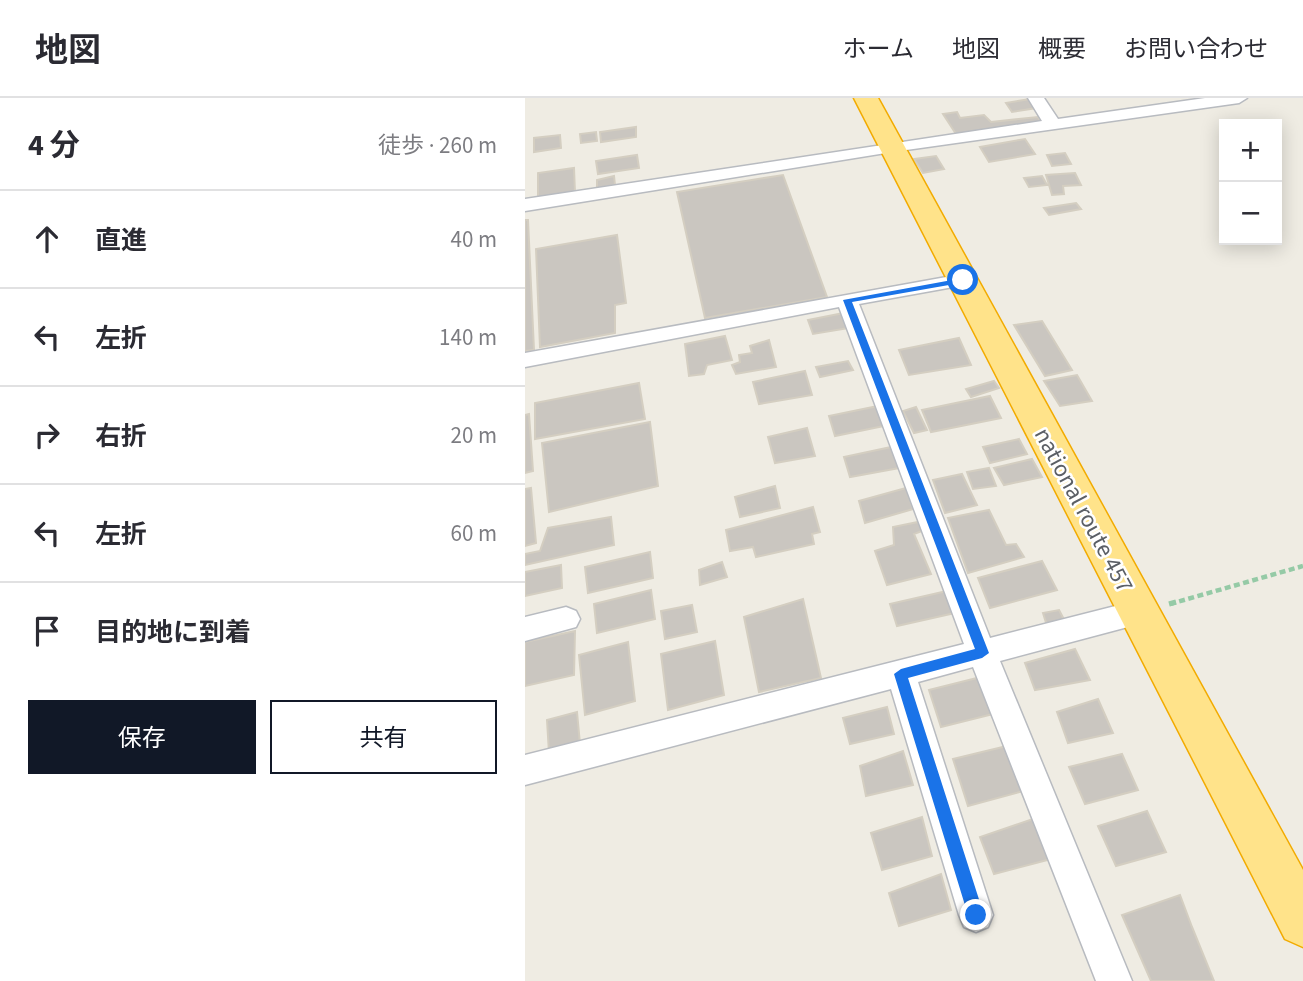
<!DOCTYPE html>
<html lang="ja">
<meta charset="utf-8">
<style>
body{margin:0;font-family:"Source Sans 3","Noto Sans JP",sans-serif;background:#f2f2f3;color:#2b2b33}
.controls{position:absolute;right:21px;top:21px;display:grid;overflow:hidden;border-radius:0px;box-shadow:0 4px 18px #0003}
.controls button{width:63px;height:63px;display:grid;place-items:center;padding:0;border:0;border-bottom:2px solid #e1e1e2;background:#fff;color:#2b2b33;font:35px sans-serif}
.stop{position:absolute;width:21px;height:21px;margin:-16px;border:5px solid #1a73e8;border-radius:50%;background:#fff}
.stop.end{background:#1a73e8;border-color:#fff;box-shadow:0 2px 7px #0008}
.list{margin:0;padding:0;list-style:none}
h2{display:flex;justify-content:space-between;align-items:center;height:91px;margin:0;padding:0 28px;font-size:30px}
h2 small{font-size:23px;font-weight:400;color:#7c7c81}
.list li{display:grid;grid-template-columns:46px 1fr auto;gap:21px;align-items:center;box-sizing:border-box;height:98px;padding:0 28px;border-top:2px solid #e1e1e2}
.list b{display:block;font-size:26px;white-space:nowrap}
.list em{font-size:23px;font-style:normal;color:#7c7c81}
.actions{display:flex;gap:14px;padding:21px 28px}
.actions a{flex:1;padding:16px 0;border:2px solid #111827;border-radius:0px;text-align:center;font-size:24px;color:#111827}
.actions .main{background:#111827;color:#fff}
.icon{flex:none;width:38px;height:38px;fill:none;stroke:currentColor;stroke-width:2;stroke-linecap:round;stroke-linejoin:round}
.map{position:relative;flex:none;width:778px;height:883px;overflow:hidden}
header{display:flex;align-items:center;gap:42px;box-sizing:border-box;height:98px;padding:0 35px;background:#fff;border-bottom:2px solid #e1e1e2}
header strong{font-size:33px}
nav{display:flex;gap:38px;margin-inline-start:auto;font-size:24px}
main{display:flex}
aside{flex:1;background:#fff}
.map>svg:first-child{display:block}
.building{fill:#cac6c0;stroke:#d4cec1;stroke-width:2}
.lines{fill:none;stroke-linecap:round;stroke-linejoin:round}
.street-casing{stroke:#b8bbc0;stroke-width:3}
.highway-casing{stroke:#f2ab00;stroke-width:3}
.path-far1{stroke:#95caa6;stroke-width:4.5;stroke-dasharray:6 3.5;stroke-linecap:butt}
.path{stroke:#95caa6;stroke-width:5;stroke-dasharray:9 4.5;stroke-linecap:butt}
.street{fill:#fff;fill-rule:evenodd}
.highway{fill:#ffe38a;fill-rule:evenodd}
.route{fill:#1a73e8}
.labels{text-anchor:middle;stroke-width:5;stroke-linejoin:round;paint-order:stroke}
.street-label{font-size:24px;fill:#5b5f65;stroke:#fff}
</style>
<header>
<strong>地図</strong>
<nav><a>ホーム</a><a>地図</a><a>概要</a><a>お問い合わせ</a></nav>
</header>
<main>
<aside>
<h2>4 分<small>徒歩 · 260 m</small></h2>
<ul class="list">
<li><svg class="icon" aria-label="ahead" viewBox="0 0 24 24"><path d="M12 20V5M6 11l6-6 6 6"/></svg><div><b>直進</b></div><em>40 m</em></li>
<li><svg class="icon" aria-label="left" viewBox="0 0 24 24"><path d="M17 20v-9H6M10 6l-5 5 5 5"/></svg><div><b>左折</b></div><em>140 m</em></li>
<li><svg class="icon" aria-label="right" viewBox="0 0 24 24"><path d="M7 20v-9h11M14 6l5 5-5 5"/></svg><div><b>右折</b></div><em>20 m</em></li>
<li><svg class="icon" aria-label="left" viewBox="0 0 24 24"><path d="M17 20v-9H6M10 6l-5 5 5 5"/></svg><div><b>左折</b></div><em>60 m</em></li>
<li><svg class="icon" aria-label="arrive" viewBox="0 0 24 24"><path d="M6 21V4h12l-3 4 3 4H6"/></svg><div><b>目的地に到着</b></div></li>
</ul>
<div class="actions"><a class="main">保存</a><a>共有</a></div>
</aside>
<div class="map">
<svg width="778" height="883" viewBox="0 0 778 883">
<rect width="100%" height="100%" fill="#efece3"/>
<path class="building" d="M505,1L512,10L487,14L481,5Z
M432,14L435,20L459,17L466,24L513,19L517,25L431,36L418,16Z
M111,29V39L76,44L75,34Z
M71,34L72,43L56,45L55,36Z
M35,37L36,50L9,54V40Z
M500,41L510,56L464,64L455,49Z
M540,55L546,66L527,68L522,57Z
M112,57L114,70L73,76L71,63Z
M411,58L419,71L398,75L389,61Z
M49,70L50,95L13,100V75Z
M550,75L556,87L538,88L539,96L527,97L521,77Z
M258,77L302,199L180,220L152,94Z
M89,78L90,87L72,90V82Z
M517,78L522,87L504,89L499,80Z
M551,105L556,111L524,117L519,110Z
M0,122H3L9,252L0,253Z
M92,137L101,205L90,207V235L15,249L11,151Z
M324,214L330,229L288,236L283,222Z
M517,223L547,272L520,278L489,227Z
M200,238L207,262L182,267L179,276L164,278L160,246Z
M434,240L446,267L384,277L374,252Z
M244,242L251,269L211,276L207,267L215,264L214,257L227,255L225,248Z
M323,263L328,272L295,279L291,269Z
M280,273L287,297L234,306L228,284Z
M552,277L567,303L535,308L519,283Z
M469,283L474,290L446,299L441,291Z
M114,285L120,321L10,341V305Z
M465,298L476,320L406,334L397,312Z
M353,308L359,328L310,338L304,318Z
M391,309L402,332L389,335L378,313Z
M4,316L8,373L0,375V317Z
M125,324L133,388L24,414L17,345Z
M282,330L290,358L250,365L243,339Z
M494,341L502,356L465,365L458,349Z
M371,348L380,369L325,379L319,359Z
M507,361L517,379L479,387L469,370Z
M464,370L471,388L448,391L442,374Z
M437,376L452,407L420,415L408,382Z
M250,388L255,410L215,419L210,399Z
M6,390L11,445L0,448V391Z
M381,390L388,411L340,425L334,403Z
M288,409L295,434L287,436L289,446L231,459L228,449L205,453L201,432Z
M464,412L481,447L491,446L499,459L443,475L423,420Z
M86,419L89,447L0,467V456L15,453L23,430Z
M393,424L397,433L389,436L406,476L362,487L350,453L369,447L368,429Z
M125,454L128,480L63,495L60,469Z
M517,463L532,492L465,510L453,480Z
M197,464L202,479L175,487L174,472Z
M36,467L37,490L0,498V474Z
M126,492L130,521L72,535L69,506Z
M422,493L430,515L372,528L365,506Z
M278,501L296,580L234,594L219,519Z
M167,507L172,534L140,541L136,513Z
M534,512L542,527L523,531L518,515Z
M50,533L49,577L0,588V544Z
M190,543L199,597L143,612L136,556Z
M103,544L110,603L60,617L54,557Z
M550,551L565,582L510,592L500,565Z
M460,578L476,614L416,629L404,592Z
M573,601L588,635L543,645L532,614Z
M362,609L369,636L325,646L318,620Z
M52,614L55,646L24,655L22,622Z
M482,648L502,692L443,708L428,661Z
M378,653L388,687L341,698L335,668Z
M597,656L613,692L560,706L544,669Z
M622,713L641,754L591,768L573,728Z
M397,719L407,758L357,772L346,735Z
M508,721L526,761L469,776L455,739Z
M416,776L426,812L374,828L364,795Z
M655,797L667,829L689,883H626L597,817Z"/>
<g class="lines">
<defs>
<path id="street" d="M503,0H519L533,21L680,0H722L714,5L367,54L0,113V101L517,23Z
M438,176L445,178L448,182L445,186L334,206L465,540L614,502L624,506L628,514L624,522L614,526L475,563L607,883H571L448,569L393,584L468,817L463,829L451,834L439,829L434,817L366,591L0,687V657L439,546L314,209L0,269V255Z
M41,509L51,513L55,521L51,529L0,543V519Z"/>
<path id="highway" d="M329,0H353L778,772V849L760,841Z"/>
</defs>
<use href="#street" class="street-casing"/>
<use href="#highway" class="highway-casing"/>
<path class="path-far1" d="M645,506L778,468"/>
<path class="path" d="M644,506L651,504"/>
<use href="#street" class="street"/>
<use href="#highway" class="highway"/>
</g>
<path class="route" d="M438,180H441V184L327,204L464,555L457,560L383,580L459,817L456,823L451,825L446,823L443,817L369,576L376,571L450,551L318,202Z"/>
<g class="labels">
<g class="street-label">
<text transform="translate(559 412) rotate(62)" y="8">national route 457</text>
</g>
</g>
</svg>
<div class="controls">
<button>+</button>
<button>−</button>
</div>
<div class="stop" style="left:438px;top:182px"></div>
<div class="stop end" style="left:451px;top:817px"></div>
</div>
</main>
